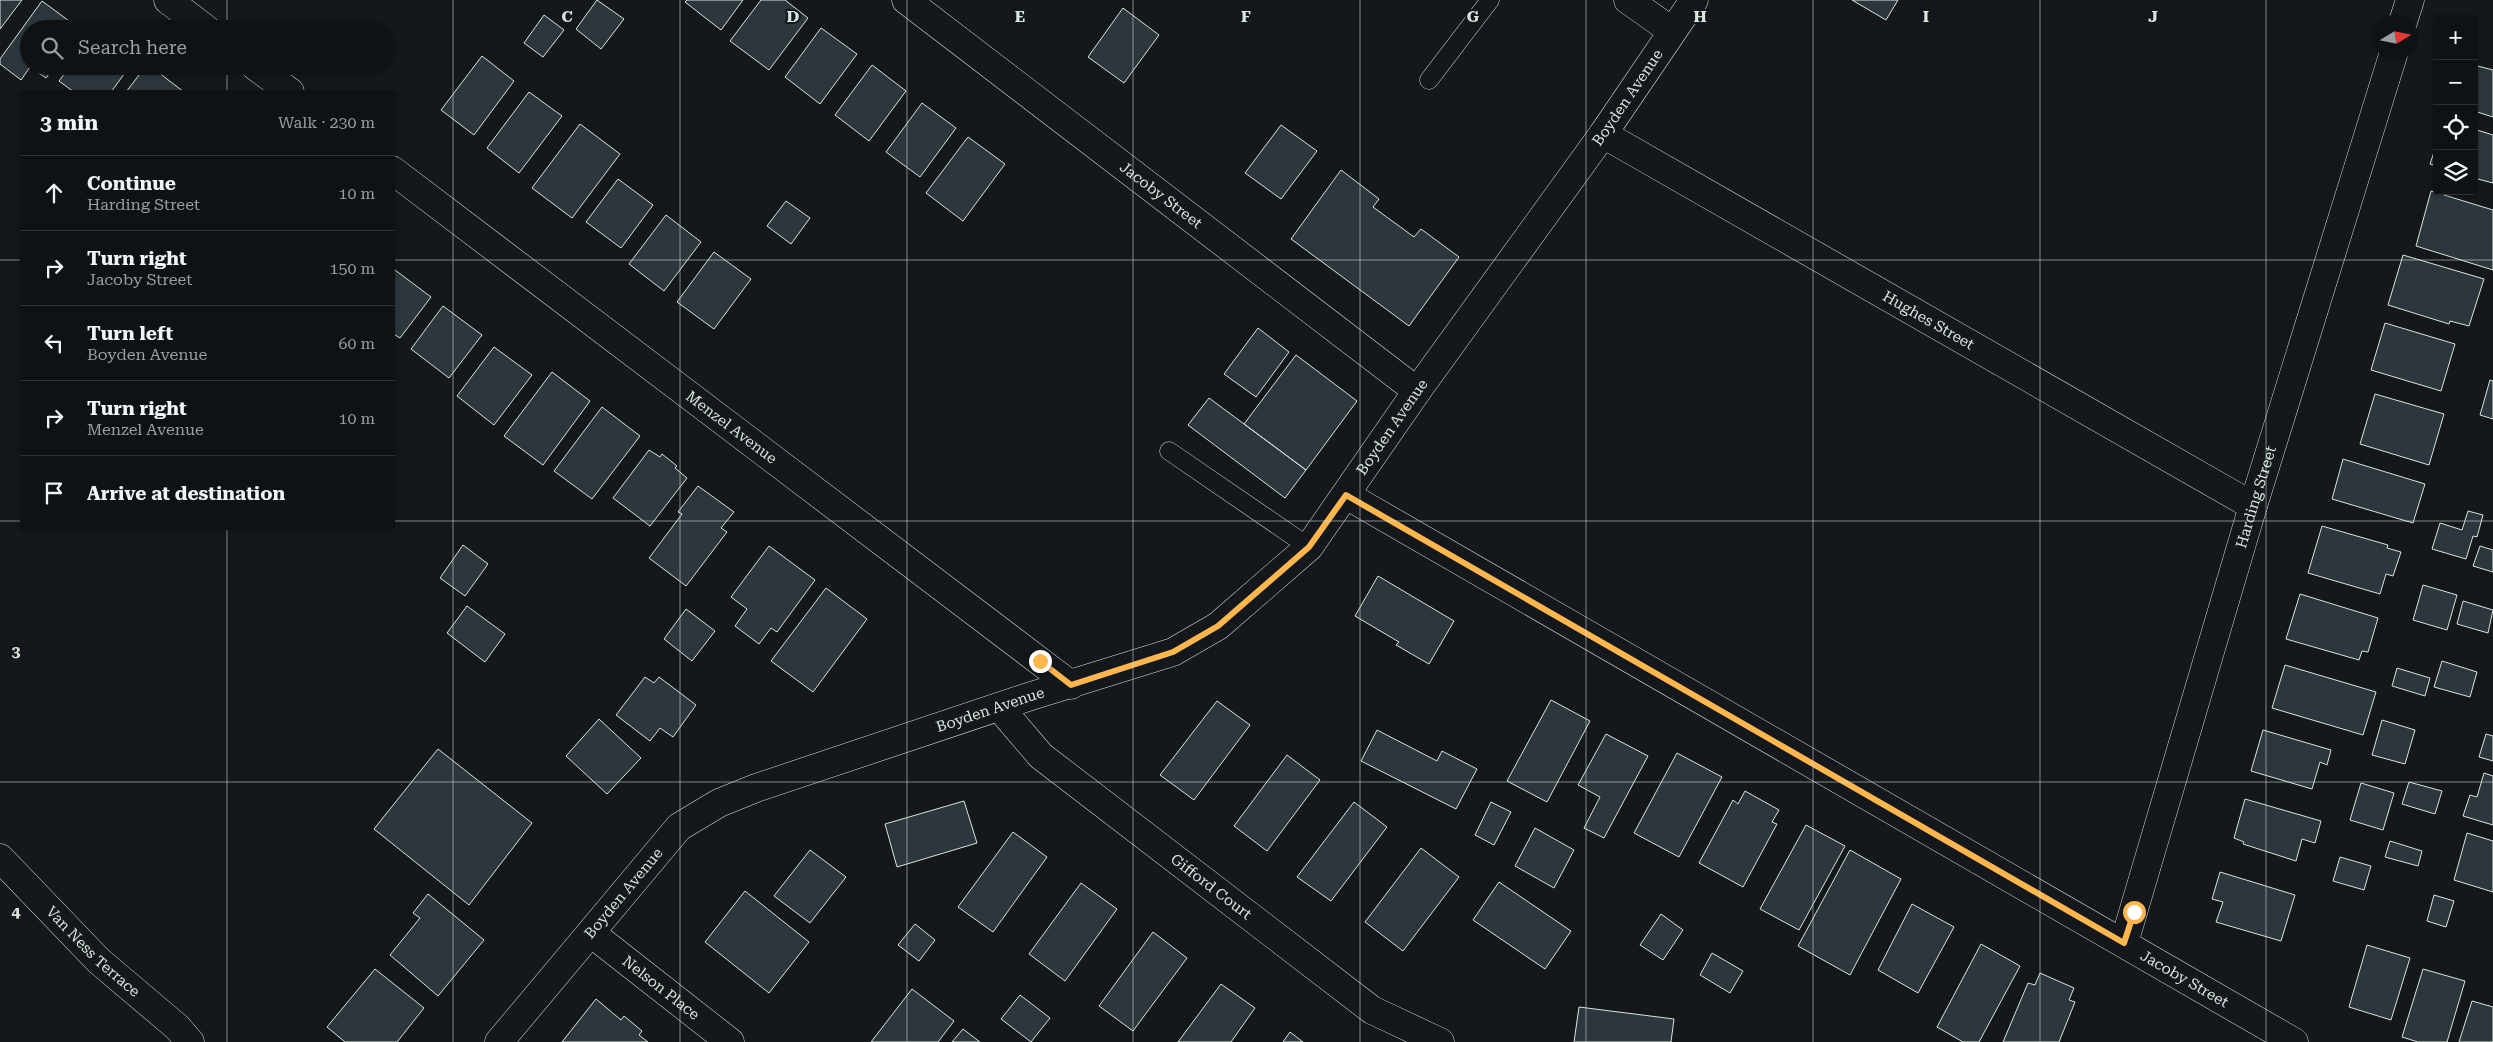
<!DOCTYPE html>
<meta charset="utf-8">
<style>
body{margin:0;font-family:"Roboto Serif",serif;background:#181b1e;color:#f1f3f6}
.controls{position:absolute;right:15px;top:15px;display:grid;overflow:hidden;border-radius:5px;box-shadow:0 1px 4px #0004}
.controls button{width:45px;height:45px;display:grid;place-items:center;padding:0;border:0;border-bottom:1px solid #2f3234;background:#0f1215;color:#f1f3f6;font:25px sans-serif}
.compass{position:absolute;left:2373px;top:15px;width:45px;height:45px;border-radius:50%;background:#0f1215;box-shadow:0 1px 4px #0004;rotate:80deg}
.stop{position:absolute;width:15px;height:15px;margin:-11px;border:4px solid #ffb74d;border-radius:50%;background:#fff}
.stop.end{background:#ffb74d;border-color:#fff;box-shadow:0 1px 5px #0008}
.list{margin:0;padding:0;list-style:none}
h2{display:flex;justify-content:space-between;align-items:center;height:65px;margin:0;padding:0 20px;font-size:21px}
h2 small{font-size:16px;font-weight:400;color:#9b9ea0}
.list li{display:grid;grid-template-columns:32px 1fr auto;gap:15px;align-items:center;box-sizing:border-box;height:75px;padding:0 20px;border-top:1px solid #2f3234}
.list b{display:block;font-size:19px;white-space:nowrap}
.list p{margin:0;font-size:16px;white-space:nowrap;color:#9b9ea0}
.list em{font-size:16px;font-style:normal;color:#9b9ea0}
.icon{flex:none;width:28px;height:28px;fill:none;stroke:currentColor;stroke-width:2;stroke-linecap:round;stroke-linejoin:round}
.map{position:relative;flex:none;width:2493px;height:1042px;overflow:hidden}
.search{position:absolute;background:#0f1215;box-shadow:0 1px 4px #0004;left:20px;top:20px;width:375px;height:55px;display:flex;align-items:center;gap:12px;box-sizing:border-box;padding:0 18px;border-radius:28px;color:#9b9ea0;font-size:19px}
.panel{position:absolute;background:#0f1215;box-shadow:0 1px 4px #0004;left:20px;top:90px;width:375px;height:440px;border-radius:5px}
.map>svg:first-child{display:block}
.building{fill:#2c363c;stroke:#d8e6dc}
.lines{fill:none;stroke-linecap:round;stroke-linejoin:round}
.lane-casing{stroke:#d8e6dc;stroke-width:19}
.street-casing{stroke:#d8e6dc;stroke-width:29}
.secondary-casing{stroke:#d8e6dc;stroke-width:29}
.lane{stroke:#14181c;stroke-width:18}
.street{stroke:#14181c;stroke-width:28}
.secondary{stroke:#14181c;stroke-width:28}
.route{stroke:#ffb74d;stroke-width:6}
.grid{fill:none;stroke:#d8e6dc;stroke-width:1;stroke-opacity:0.55}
.labels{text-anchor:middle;stroke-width:4;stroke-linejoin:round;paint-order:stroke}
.street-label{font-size:15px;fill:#d8e6dc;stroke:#14181c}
.grid-label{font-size:16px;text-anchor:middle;font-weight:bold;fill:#d8e6dc;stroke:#14181c;stroke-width:4;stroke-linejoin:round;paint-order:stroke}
</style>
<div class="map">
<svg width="2493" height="1042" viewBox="0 0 2493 1042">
<rect width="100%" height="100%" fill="#14181c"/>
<path class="building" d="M0,0H22L0,29Z
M597,0L624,19L601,49L576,29Z
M687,0H743L721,30L685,2Z
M761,0H785L808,18L769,70L730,41Z
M1852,0H1898L1886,20Z
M42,1L80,29H29V66H55L46,78L30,67L21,80L0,64V59Z
M1123,8L1159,35L1124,83L1088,57Z
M544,15L564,30L543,57L524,43Z
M821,28L857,54L820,104L785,77Z
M482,56L514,81L474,135L441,110Z
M872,65L906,91L869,141L835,115Z
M2474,65L2493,70V117L2474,111Z
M70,66H130L111,92H74L59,81Z
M146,66H150L184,92H126Z
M529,92L562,116L519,173L487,148Z
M922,103L956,128L920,177L886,152Z
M580,124L620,154L572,218L532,188Z
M1281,125L1317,151L1281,199L1245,173Z
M2474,129L2493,135V183L2474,178Z
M968,137L1005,164L963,221L926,193Z
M2437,143V166L2430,164Z
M1341,170L1379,199L1373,207L1414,237L1421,229L1459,257L1409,326L1291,239Z
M618,179L653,205L621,248L586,222Z
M2431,191L2493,210V270L2416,246Z
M786,201L810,218L791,244L767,226Z
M666,215L701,242L664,291L629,264Z
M714,252L751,279L714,329L677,302Z
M2403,255L2484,279L2469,326L2450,321L2449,324L2388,305Z
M395,270L431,297L400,338L392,333V274Z
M443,306L482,335L449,378L411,349Z
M2385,323L2455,344L2441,391L2371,370Z
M1258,328L1289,352L1256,397L1224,374Z
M494,347L532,375L494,425L457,396Z
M1296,355L1357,401L1306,470L1244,424Z
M552,372L590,401L543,465L504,436Z
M2490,380L2493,381V419L2480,415Z
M2375,394L2444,414L2429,465L2360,444Z
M1209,398L1306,470L1285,498L1188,425Z
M602,407L640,436L592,499L554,471Z
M649,450L660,457L662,454L677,466L675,468L687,478L650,526L613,498Z
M2343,459L2425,484L2413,523L2332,499Z
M698,486L734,512L721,528L727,532L686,586L649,558L682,514L678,512Z
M2468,511L2483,515L2477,537L2473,536L2466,559L2432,549L2440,523L2462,530Z
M2322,526L2388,545L2387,548L2401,552L2393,576L2386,574L2380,594L2308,573Z
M463,545L488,564L465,596L440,578Z
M769,546L815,580L777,632L771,628L759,644L735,626L747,609L731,597Z
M2480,546L2493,550V572L2473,566Z
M1378,576L1454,621L1429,664L1396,645L1399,642L1355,616Z
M2423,585L2457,595L2447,630L2413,620Z
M826,588L867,619L813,692L771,661Z
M2300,594L2378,618L2368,652L2362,651L2359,660L2286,639Z
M2463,601L2493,610L2488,633L2457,624Z
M467,606L505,634L485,662L447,633Z
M686,609L715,631L692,661L664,639Z
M2442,661L2477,672L2470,697L2434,687Z
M2285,665L2376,692L2363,735L2272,708Z
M2397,668L2430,678L2425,696L2392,686Z
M645,677L654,683L659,677L696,705L673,737L660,728L650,741L616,715Z
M1551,700L1590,721L1547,802L1507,781Z
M1217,701L1250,725L1194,800L1160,775Z
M599,719L641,758L607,794L566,756Z
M2382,720L2415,730L2405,764L2372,755Z
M1377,730L1437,761L1442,751L1477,769L1456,809L1361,761Z
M2263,730L2331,750L2327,765L2320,762L2312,789L2251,771Z
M1606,734L1648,756L1604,838L1584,828L1600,797L1578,785Z
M2486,734L2493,736V761L2479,757Z
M438,749L532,823L469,905L374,829Z
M1677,753L1722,777L1679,857L1634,833Z
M1287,755L1320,780L1267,851L1234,826Z
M2484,773L2493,776V825L2463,816L2470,795L2477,797Z
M2409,782L2442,791L2435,814L2402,804Z
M2361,783L2394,793L2383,830L2350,820Z
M1745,791L1779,810L1772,822L1777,824L1743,887L1699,863L1733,800L1738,804Z
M2245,799L2321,821L2315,843L2302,839L2296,861L2243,844L2244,842L2234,838Z
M964,801L977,843L897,867L885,824Z
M1354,802L1387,827L1331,901L1297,877Z
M1491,802L1511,812L1494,845L1475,835Z
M1806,825L1845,846L1799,930L1760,909Z
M1535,828L1574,850L1554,888L1515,866Z
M1013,832L1047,857L993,932L958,907Z
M2467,833L2493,841V892L2454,880Z
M2390,841L2422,851L2418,866L2385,857Z
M1421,848L1459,877L1403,951L1365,922Z
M810,850L846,877L810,923L774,896Z
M1850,850L1901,879L1850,975L1798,946Z
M2340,857L2371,866L2364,890L2333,881Z
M2220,872L2295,895L2281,941L2216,922L2223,902L2212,899Z
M1499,882L1571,931L1545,969L1473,920Z
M1081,883L1117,909L1065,981L1029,954Z
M745,891L809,942L769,993L705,942Z
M428,894L484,940L438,996L390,955L420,918L413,913Z
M2434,895L2454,901L2446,927L2427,921Z
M1912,904L1954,927L1918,993L1878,970Z
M1661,914L1683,930L1663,960L1640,945Z
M915,924L935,940L919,961L898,945Z
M1153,932L1187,958L1133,1031L1099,1006Z
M1981,944L2020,966L1979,1042H1963L1937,1027Z
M2367,945L2410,958L2391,1020L2349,1007Z
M1712,953L1743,971L1730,993L1700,975Z
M375,969L424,1008L397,1042H345L327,1027Z
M2423,969L2465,981L2447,1042H2418L2402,1037Z
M2040,973L2074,988L2069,1000L2075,1002L2059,1042H2003L2028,983L2035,985Z
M1221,984L1255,1008L1231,1042H1178Z
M912,989L954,1021L938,1042H871Z
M1020,995L1050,1018L1031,1042L1001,1019Z
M596,999L621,1020L624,1016L642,1031L639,1035L648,1042H562Z
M2472,1001L2493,1007V1042H2459Z
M1579,1007L1674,1019L1671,1042H1574Z
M963,1029L980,1042H952Z
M1290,1032L1303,1042H1283Z"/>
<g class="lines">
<defs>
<path id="lane" d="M1429,80L1490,0
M1169,451L1309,547"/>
<g id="street">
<path d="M168,0L206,29"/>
<path id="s1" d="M906,0L1417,391"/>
<path d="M1628,0L1672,31"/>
<path d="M2403,22L2410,0"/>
<path d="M255,66L290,92"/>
<path id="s2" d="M1603,134L2253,506"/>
<path id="s3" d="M392,170L1071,685"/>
<path id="s4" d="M1346,495L2294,1042"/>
<path id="s5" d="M999,707L1041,756L1372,1010L1440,1042"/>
<path id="s6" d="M0,858L99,961L177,1027L190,1042"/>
<path id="s7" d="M591,933L730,1042"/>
<path id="s8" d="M2124,943L2253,506L2394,52"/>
</g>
<g id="secondary">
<path id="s9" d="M499,1042L679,827L719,803L756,788L1028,697L1173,652L1218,626L1309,547L1417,391L1603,134L1694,0"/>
</g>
</defs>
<use href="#lane" class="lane-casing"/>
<use href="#street" class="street-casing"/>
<use href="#secondary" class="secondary-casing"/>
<use href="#lane" class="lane"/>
<use href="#street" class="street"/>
<use href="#secondary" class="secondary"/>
</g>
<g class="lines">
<path class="route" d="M1040,661L1071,685L1173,652L1218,626L1309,547L1346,495L2124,943L2134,912"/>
</g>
<path class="grid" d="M227,0V29M453,0V1042M680,0V1042M907,0V1042M1133,0V1042M1360,0V1042M1586,0V1042M1813,0V1042M2040,0V1042M2266,0V1042M227,66V92M0,260H22M392,260H2493M0,521H22M392,521H2493M227,528V1042M0,782H2493"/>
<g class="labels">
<g class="street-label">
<text dy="5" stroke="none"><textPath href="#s9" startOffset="1529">Boyden Avenue</textPath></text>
<text dy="5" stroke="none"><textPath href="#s1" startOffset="321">Jacoby Street</textPath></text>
<text dy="5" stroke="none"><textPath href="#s2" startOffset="375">Hughes Street</textPath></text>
<text dy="5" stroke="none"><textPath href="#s3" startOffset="426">Menzel Avenue</textPath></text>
<text dy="5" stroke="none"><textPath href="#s9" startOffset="1124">Boyden Avenue</textPath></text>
<text dy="5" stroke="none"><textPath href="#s8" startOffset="465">Harding Street</textPath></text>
<text dy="5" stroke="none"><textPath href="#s9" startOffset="614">Boyden Avenue</textPath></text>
<text dy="5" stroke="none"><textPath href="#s5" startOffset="279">Gifford Court</textPath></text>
<text dy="5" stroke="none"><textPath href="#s9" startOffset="194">Boyden Avenue</textPath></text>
<text dy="5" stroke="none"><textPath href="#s6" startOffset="132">Van Ness Terrace</textPath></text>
<text dy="5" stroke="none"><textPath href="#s4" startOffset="968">Jacoby Street</textPath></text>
<text dy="5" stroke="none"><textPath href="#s7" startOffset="89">Nelson Place</textPath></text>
</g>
</g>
<g class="grid-label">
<text x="567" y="22">C</text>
<text x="793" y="22">D</text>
<text x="1020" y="22">E</text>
<text x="1246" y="22">F</text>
<text x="1473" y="22">G</text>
<text x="1700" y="22">H</text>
<text x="1926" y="22">I</text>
<text x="2153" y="22">J</text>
<text x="16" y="657">3</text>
<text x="16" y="917">4</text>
</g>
</svg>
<div class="controls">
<button>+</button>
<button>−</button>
<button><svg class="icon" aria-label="locate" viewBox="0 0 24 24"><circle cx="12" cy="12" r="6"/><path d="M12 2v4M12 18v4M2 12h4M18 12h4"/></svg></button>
<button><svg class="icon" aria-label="layers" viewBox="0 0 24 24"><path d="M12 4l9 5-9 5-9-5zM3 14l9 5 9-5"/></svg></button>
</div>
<svg class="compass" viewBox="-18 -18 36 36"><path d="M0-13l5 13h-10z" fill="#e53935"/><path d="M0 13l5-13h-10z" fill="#9b9ea0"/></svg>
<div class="stop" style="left:2134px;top:912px"></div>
<div class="stop end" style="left:1040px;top:661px"></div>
<div class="search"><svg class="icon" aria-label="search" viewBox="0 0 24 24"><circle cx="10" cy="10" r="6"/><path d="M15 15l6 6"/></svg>Search here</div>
<section class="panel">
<h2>3 min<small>Walk · 230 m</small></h2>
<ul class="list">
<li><svg class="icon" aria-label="ahead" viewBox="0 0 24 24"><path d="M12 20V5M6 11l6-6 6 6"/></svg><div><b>Continue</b><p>Harding Street</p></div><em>10 m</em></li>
<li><svg class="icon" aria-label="right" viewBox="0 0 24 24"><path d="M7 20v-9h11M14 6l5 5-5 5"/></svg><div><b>Turn right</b><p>Jacoby Street</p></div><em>150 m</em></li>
<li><svg class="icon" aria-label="left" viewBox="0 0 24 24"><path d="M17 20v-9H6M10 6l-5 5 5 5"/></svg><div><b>Turn left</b><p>Boyden Avenue</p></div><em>60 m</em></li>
<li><svg class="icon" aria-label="right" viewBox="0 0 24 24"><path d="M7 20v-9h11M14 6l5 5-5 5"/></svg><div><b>Turn right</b><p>Menzel Avenue</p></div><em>10 m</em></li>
<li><svg class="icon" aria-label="arrive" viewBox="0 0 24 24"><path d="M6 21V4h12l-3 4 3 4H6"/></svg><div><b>Arrive at destination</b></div></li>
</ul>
</section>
</div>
